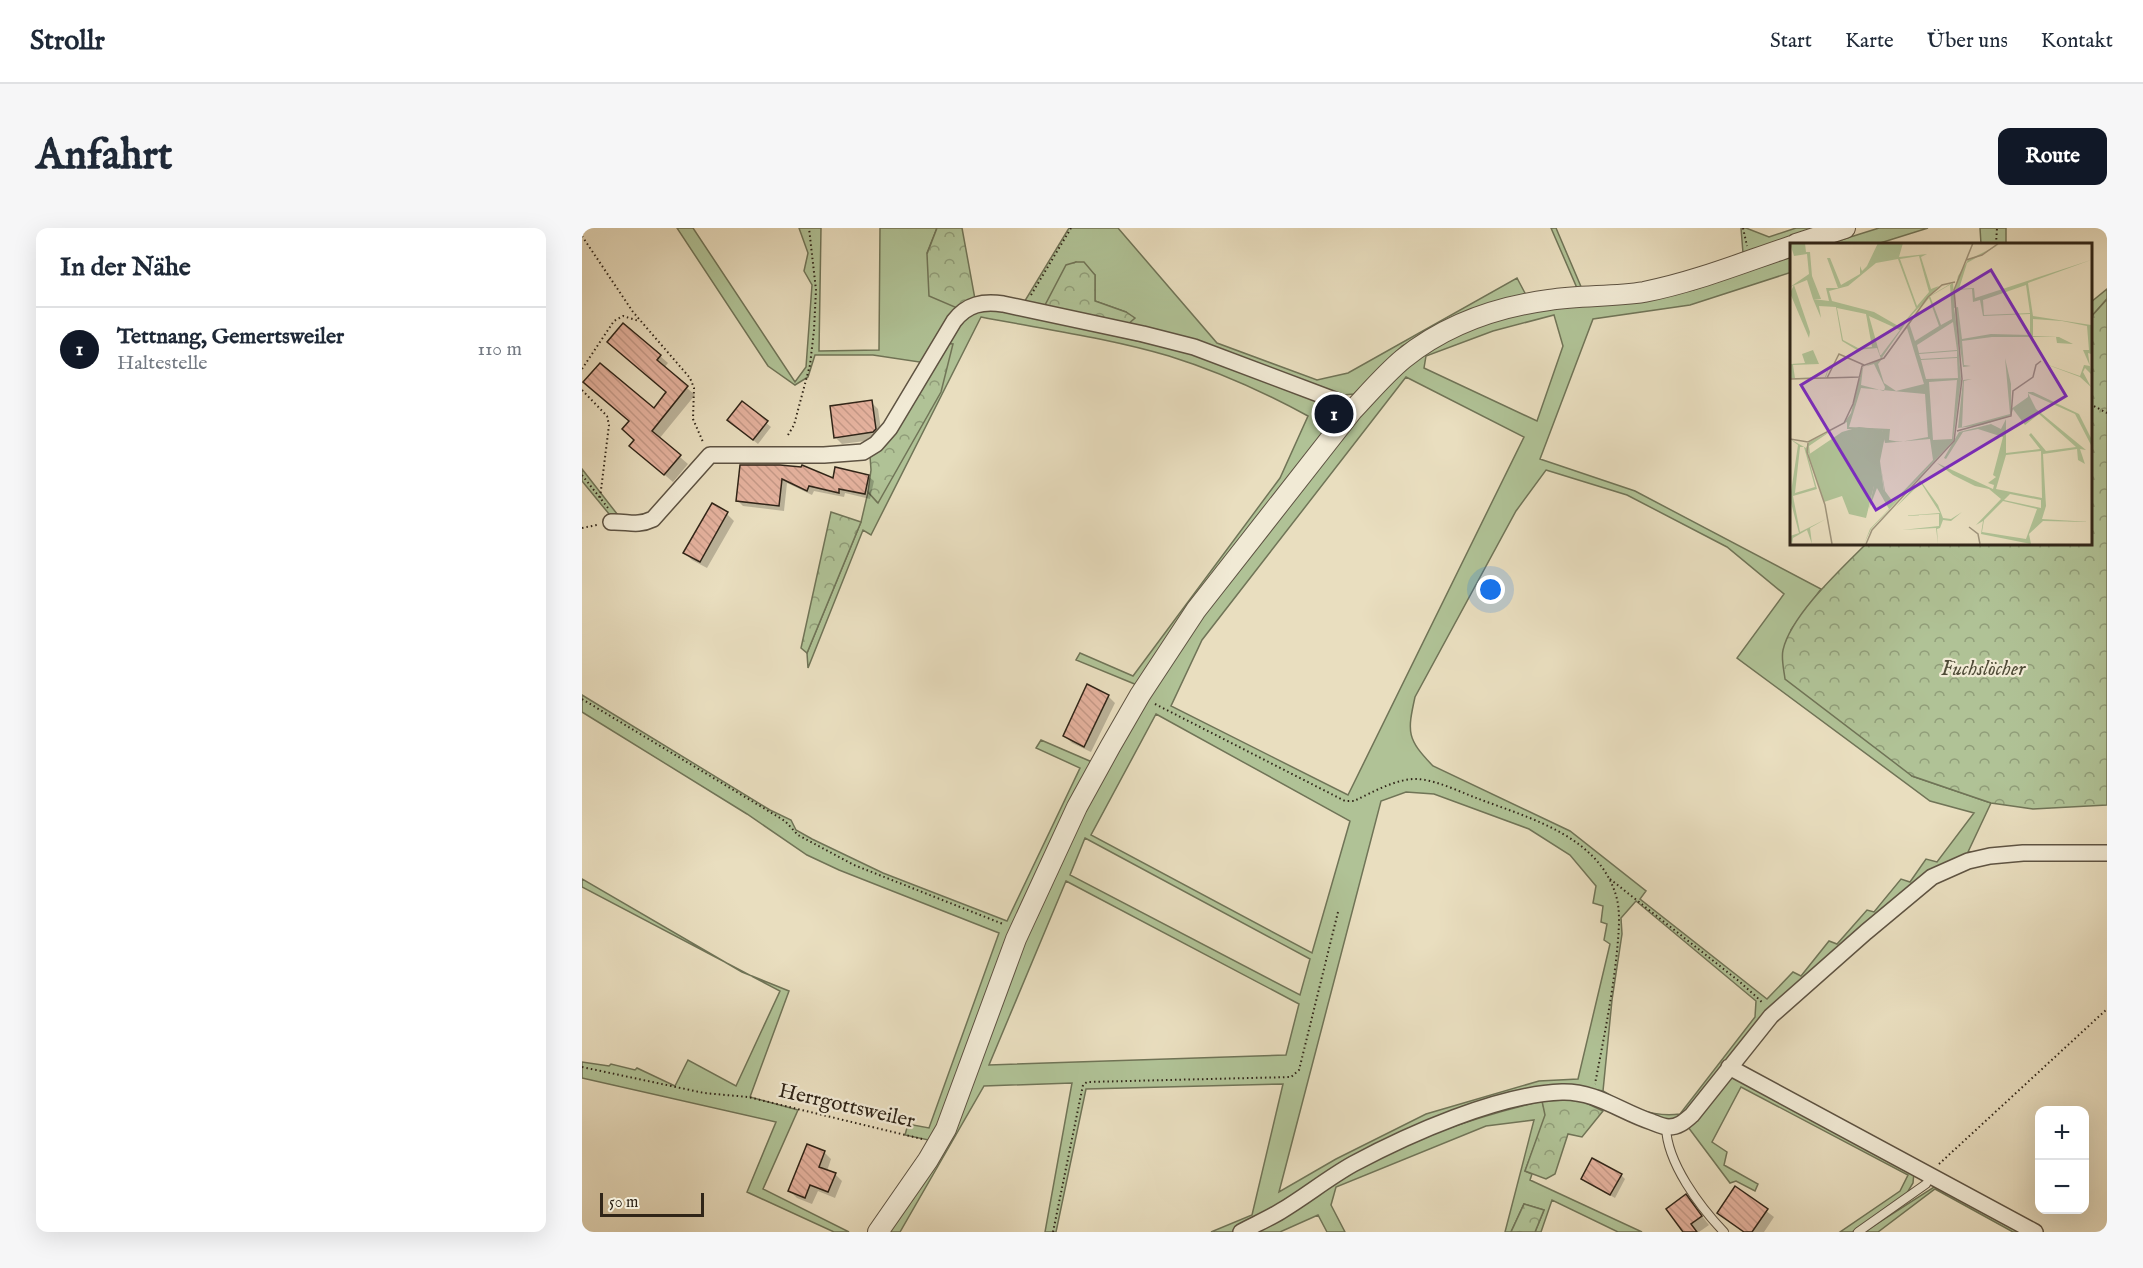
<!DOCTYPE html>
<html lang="de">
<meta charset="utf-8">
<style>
body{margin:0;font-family:"IM FELL English",serif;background:#f6f6f7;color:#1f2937}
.controls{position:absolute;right:18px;bottom:18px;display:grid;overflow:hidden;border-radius:12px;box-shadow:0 6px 24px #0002}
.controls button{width:54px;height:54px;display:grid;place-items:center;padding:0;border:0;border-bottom:2px solid #e0e1e3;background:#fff;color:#1f2937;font:30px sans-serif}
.scale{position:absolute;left:18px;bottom:15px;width:104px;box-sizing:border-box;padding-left:6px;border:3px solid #302518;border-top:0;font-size:16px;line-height:21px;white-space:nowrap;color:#302518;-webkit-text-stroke:4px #f1ead5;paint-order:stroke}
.you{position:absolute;left:909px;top:362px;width:21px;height:21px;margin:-15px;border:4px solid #fff;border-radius:50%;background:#1a73e8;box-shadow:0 0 0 9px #1a73e833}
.badge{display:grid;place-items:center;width:39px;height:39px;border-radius:50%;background:#111827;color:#fff;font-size:20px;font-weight:700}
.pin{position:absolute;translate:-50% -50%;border:3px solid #fff;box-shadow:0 2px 6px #0006}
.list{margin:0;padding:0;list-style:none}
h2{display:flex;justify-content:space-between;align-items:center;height:78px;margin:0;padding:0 24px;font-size:26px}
h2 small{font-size:20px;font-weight:400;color:#747a83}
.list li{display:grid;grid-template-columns:39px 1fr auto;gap:18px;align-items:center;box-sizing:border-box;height:84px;padding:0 24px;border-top:2px solid #e0e1e3}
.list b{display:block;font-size:22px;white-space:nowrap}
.list p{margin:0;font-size:20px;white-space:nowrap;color:#747a83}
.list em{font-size:20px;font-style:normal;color:#747a83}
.map{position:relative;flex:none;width:1525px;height:1004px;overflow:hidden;border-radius:12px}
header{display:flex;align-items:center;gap:36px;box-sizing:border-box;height:84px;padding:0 30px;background:#fff;border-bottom:2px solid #e0e1e3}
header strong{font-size:28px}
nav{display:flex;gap:33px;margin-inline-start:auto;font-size:21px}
.intro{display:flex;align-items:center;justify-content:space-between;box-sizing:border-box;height:144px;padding:0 36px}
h1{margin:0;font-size:42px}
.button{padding:15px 27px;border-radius:12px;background:#111827;color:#fff;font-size:21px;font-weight:700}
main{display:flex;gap:36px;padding:0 36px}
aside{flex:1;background:#fff;border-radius:12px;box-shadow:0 6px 24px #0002}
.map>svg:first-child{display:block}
.grass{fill:#b0c296;stroke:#707457;stroke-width:1.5;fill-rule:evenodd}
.forest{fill:url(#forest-crowns);stroke:#707457;stroke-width:1.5}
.shadow{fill:#0003}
.building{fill:url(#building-back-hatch);stroke:#302518;stroke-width:1.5}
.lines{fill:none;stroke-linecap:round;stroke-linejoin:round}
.service-casing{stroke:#5e5342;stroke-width:10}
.minor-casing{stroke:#5e5342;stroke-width:18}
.tertiary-casing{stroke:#5e5342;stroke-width:22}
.path{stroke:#302518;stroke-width:2;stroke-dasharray:1.5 3;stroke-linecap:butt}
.service{stroke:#f1ead5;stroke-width:8}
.minor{stroke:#f1ead5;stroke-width:15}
.tertiary{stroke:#f1ead5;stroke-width:20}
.labels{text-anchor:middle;stroke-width:4.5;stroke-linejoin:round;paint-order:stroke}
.park-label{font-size:21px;font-style:italic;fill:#504c38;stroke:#f1ead5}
.street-label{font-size:21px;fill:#302518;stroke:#f1ead5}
.inset-road{fill:none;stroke:#9f947c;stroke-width:1.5}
.view{fill:#7b2cbf;fill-opacity:0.15;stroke:#7b2cbf;stroke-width:3}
.inset-edge{fill:none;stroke:#302518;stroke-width:3}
</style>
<header>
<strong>Strollr</strong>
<nav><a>Start</a><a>Karte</a><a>Über uns</a><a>Kontakt</a></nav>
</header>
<div class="intro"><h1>Anfahrt</h1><a class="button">Route</a></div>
<main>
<aside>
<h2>In der Nähe<small></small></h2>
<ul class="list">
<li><span class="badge">1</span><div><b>Tettnang, Gemertsweiler</b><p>Haltestelle</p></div><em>110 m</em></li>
</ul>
</aside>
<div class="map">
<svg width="1525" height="1004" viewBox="0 0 1525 1004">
<defs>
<pattern id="forest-crowns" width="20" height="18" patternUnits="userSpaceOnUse" patternTransform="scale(1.5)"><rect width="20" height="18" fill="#b0c296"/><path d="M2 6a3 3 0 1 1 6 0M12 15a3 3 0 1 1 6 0" fill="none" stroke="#909d79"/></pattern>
<pattern id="building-back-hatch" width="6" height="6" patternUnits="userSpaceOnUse" patternTransform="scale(1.5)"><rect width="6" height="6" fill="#e4b19d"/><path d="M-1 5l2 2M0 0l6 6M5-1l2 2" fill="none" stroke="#c49886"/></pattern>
</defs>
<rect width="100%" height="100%" fill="#e9debf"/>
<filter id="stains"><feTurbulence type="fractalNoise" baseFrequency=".00333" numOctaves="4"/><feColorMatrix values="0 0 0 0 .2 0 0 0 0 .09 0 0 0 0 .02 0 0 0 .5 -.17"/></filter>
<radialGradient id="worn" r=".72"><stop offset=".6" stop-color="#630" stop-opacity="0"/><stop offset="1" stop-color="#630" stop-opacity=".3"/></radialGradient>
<path class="grass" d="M95,0H111L213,154L224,139L230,57L222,43L226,25L217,0H239L237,123L297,122L298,0H355L345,25L375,80L344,135L291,127H233L226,149L213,157L186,138Z
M487,0H536L635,115L735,152L766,145L935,50L944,67L857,97L820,118L772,166L761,167L728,158L545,97L544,84L513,73V47L494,34L488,37L461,81L441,76Z
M969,0H974L1000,61L995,60Z
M1159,0H1164L1187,9L1214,0H1236L1161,25Z
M1297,0H1346L1295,16H1246Z
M1398,0H1424V16H1399Z
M1210,28V44L1108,77L1011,91L958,231L1053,263L1239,361L1209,402L1330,548L1409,575L1386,624H1417L1384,631L1192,783L1109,883L1093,891L1084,892L1023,867L1021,863L1010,861L924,869L689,982L652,1004H629L670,987L701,856L504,861L474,1004H463L490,855L402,858L318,1004H302L342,947L430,740L515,554L603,408L764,198L829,134L881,104L914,92L946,84L1111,62ZM972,87L981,118L955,193L842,140L844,128L911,103ZM824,149L942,209L766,567L589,478L620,412ZM964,242L1045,267L1145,319L1202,366L1155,430L1348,573L1392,585L1355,634L1344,631L1328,654L1319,651L1292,684L1285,682L1255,716L1247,713L1219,748L1211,744L1185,771L1058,671L1064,663L988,603L851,538C825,511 825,505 833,469L934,283ZM574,486L768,593L730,725L509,607ZM824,564L852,566L947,601L988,627L1014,658L1011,675L1021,678L1019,694L1025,696L1022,712L1028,716L996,851L957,853L844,886L754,931L697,964L799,573ZM503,610L728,731L718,767L488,647ZM484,653L717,776L704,827L407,837ZM1054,673L1174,773L1173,789L1098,886C1069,890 1046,878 1021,863L1030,772L1040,706L1039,690Z
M1525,61V71L1509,89V74Z
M404,81L423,83L605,124L733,172C744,177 752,179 755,191L555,457L494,432L498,425L551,448L698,250L726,188C682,164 635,143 587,128C526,110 461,101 399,89L289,307L281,302L226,440L225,425L279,294L286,264L295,274L370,117L361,115L385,87Z
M0,241L39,291L32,292L0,253Z
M0,467L188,582L209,592L214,602L230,611L301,645L425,693L498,540L454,520L459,512L510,534L351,913L323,907L326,896L347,900L417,705L257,642L225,627L165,586L0,484Z
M0,651L160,744L207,763L168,869L216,882L181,961L267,1004H252L165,964L194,894L0,850V834L27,838L29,836L53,842L55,840L93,858L106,832L154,858L198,763L0,659Z
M1157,849L1332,944L1331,955L1325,965L1270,1004H1258L1318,963L1326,947L1159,859L1130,914L1145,924L1142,937L1176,956L1173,963L1154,953L1148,955L1106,899L1144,851Z
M960,873L964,887L943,943L950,946L948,952L1060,1004H1036L970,972L959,1004H953L962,982L942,976L929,1004H923L952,892L904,898L754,959L749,977L763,1004H745L736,987L698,1004H673C711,980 747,954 787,934C842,906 901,887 960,873Z
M1352,959L1359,961L1442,1004H1431L1353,961L1296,1004H1282Z"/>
<path class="forest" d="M355,0H380L393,71L375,80L347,68L345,26Z
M494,34H502L513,47V73L544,84L553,90L545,97L461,81L484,37Z
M1525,71V577L1451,581L1409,575L1330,548L1203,451C1202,442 1199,431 1201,422C1209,387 1259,341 1285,315H1508L1509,89Z
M361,115L371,116L359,164L296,275L286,264L289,242L288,228Z
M249,284L279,294L225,425L219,420Z
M984,872L1000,873L1021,883L1000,909L986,906L973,946L964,951L943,943L963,887L960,873Z
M942,976L962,982L953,1004H929Z"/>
<path class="shadow" d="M35,122L78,128L86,135L82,140L113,167L77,211L106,236L91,254L57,225L48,194L72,182L86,165Z
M289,174L296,181L300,209L298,211L260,216L253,209Z
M160,175L189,199L176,216L151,196Z
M160,238L252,252L286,248L292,253L288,271L263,265L262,269L232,263L230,267L205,255L202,283L161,278L156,273Z
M145,286L152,293L125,340L110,332L103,325Z
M505,458L526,468L533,475L509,524L490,515L483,508Z
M242,924L249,931L245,943L253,946L260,953L253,970L236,963L230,976L215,970L208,963Z
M1039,947L1043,951L1033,970L1000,951Z
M1154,960L1192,989L1182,1004H1161L1137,985Z
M1104,968L1127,997L1117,1004H1102Z"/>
<path class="building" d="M41,95L79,127L75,132L106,158L70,203L99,227L82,247L47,218L52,212L40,201L47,193L1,154L18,135L72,180L84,164L25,114Z
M290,172L294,201L291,204L252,210L248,178Z
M160,173L186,193L171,212L145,192Z
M158,237H198L219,239L220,237L251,250L253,239L287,247L283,266L257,261V265L227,258L225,263L200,251L197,278L154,273Z
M130,275L146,284L118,334L101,325Z
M505,456L527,467L502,519L481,508Z
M225,916L243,923L237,939L254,945L246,964L228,957L223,970L206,963Z
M1010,930L1040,946L1028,967L999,951Z
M1153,958L1186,981L1170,1004H1162L1135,985Z
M1104,966L1120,988L1109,996L1115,1004H1101L1084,981Z"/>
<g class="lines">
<defs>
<path id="service" d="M1084,899C1085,935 1118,979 1142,1004
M1276,1004L1344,956L1349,948"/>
<path id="minor" d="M29,294C46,293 54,299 71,291L128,227H242L281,224L294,216L308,200L372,93C385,76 401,73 421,76L561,106L612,119L758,174L770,183
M1147,839L1453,1004
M659,1004C672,997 686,991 699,983C724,968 746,950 771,936C827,906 917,866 980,864C1014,863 1039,884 1070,894C1075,896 1081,899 1087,899C1097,899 1103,893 1110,887L1189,788L1284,704L1350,649L1386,633L1408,628L1441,625H1525"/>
<path id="tertiary" d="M1214,16L1263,0
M296,1004L346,932L364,901L434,711L495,579L528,519L558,467L614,382L770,183C787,165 803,146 821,131C863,97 915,79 967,72C999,67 1031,69 1062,64C1113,54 1162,34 1210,18"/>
</defs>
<use href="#service" class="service-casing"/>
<use href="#minor" class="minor-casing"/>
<use href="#tertiary" class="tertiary-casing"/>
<path class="path" d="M1161,0L1165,18
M0,8L51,84L108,150L112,160L111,191L121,214
M1414,16L1415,0
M449,67L489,0
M0,141L32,93L41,88L57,93
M0,162L25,188L27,197L18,270
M1508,176L1525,185
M206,207L212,197L228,137L232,102L234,62L227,0
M0,247L26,280
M0,300L15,297
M0,471L203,593L216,607L272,637L421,696
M573,476L763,573H772C791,564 815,550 836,551C857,553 878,564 897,571C950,591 1019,609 1035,671C1038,684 1037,699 1036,712C1032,761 1022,809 1013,856
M1028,651L1158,754L1181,775
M0,839L122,865L166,869L340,911
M1357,936L1525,781
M471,1004L501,857L505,854L709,849L717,842L756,684"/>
<use href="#service" class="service"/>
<use href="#minor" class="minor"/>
<use href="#tertiary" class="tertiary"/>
</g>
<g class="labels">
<g class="park-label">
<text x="1401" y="447">Fuchslöcher</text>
</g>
<g class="street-label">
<text transform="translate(265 877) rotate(13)" y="7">Herrgottsweiler</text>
</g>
</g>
<g transform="translate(1208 15)">
<rect width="302" height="302" fill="#e9debf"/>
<path d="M88,0H113L109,14L137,11L131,14L141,46L149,43L120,74L91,116L87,105L67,107L52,98L46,64L29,63L31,75L23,56L39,58L36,45H48L37,15H40L51,42L70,31V23L72,28L77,23ZM129,13L139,49L127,63L110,16ZM108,16L126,65L110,84L84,69L42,58L39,48L58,43L86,20ZM47,65L76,71L82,104L68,105L53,97ZM79,73L110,87L91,112H90ZM212,0L177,20L169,46L184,45L185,55L301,17L238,40L243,73L301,82V111L298,110L301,131L295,125L293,129L301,144L290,134L250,119L290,133L294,122L300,123L293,107H299L297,83L272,78L243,76V93L269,94L283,101L267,100L266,94H202L172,98L174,122L181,123L173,124L164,65L168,64L172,96L201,91L240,92V71L193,73L190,57L183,59L182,46L165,47L168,33L178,17ZM236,42L240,70L194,72L193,57ZM163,40L171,137L163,198L81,286L74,301L80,286L99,266L87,245L79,266L84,242L94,247L91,224L95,248L103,259L143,217L140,196L95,200L92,187L57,186V179L53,181L61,170L72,125L96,113L139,54ZM160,41L162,76L151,82L140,53ZM139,55L149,83L125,98L119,80ZM163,79L167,107L129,110L127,102ZM117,85L134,141L106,148L94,140L88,121ZM167,108V114L131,116L129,111ZM167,115L168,135L136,136L131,117ZM84,121L95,144L94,148L71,142L73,124ZM167,137L162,196L143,197L139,139ZM71,145L135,151L138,194L110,199L99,197L100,186L59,184ZM4,42L20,89L19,95L0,50ZM23,107L29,121L3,122L5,135L35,134L40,121L36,134L7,136L1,135V121L15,120L12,111ZM215,115L221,141V166L238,154V149H243L289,171L301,195V202L285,171L238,150L246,166L296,207L290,206L295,221L288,217L287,206L253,211L256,263L252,276L301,279L253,278L239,291L241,301L191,291L193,278L186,282L211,256L199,246L185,243L163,232L147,220L203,246L204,242L198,240L206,234L203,232L213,194L188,186L173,189L156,216L154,215L169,189L201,181L211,186L216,176V210L250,206L239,192L241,190L256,208L286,204L249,171L235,182L223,166L221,172L217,174L192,182L168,185L173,137L182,136L174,138L172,184L220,171ZM251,208L252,255L206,246L216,212ZM220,251L251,257V265L214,257ZM213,258L247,266L236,296L192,289L194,277ZM41,188L19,203L20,211L17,210L27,246L3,253L10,289L36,276L20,285L22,301L17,287L3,295L2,301L0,293L9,290L0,256L8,202L0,196L16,205L19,199ZM10,204H14L25,244L5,250ZM130,237L148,262L153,275L161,276L172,269L161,278L153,277L150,285L147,286L148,301L146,285L112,287L149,283V271L111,273L150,270L131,240L106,264Z" fill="#b0c296" fill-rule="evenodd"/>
<path d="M0,0H15L16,9H20L22,33L31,56H23L17,37L0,44L19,31L17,11L4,13ZM69,184L92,187L95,193L90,218L94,249L84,243L76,275L59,271L52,253L34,259L18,212L52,189Z" fill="#b0c296"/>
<path class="inset-road" d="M176,17L192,12L209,0M37,135L49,111L74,122M0,136L70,134M167,188L221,173L223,148L243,134L246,122L251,118M0,196L18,199L54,180L63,161L72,123L94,115L138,54L152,42L165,39M18,200L17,209L35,262L42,301M179,284L188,291L190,301M76,301L82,287L164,198L172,136L164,47L183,0"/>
<path class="view" d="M201,27L276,153L86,267L11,142Z"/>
<rect width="302" height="302" class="inset-edge"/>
</g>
<rect width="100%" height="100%" filter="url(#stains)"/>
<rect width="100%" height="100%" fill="url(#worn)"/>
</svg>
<div class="controls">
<button>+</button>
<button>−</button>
</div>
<div class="scale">50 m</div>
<div class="you"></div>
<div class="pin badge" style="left:752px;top:186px">1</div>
</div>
</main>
